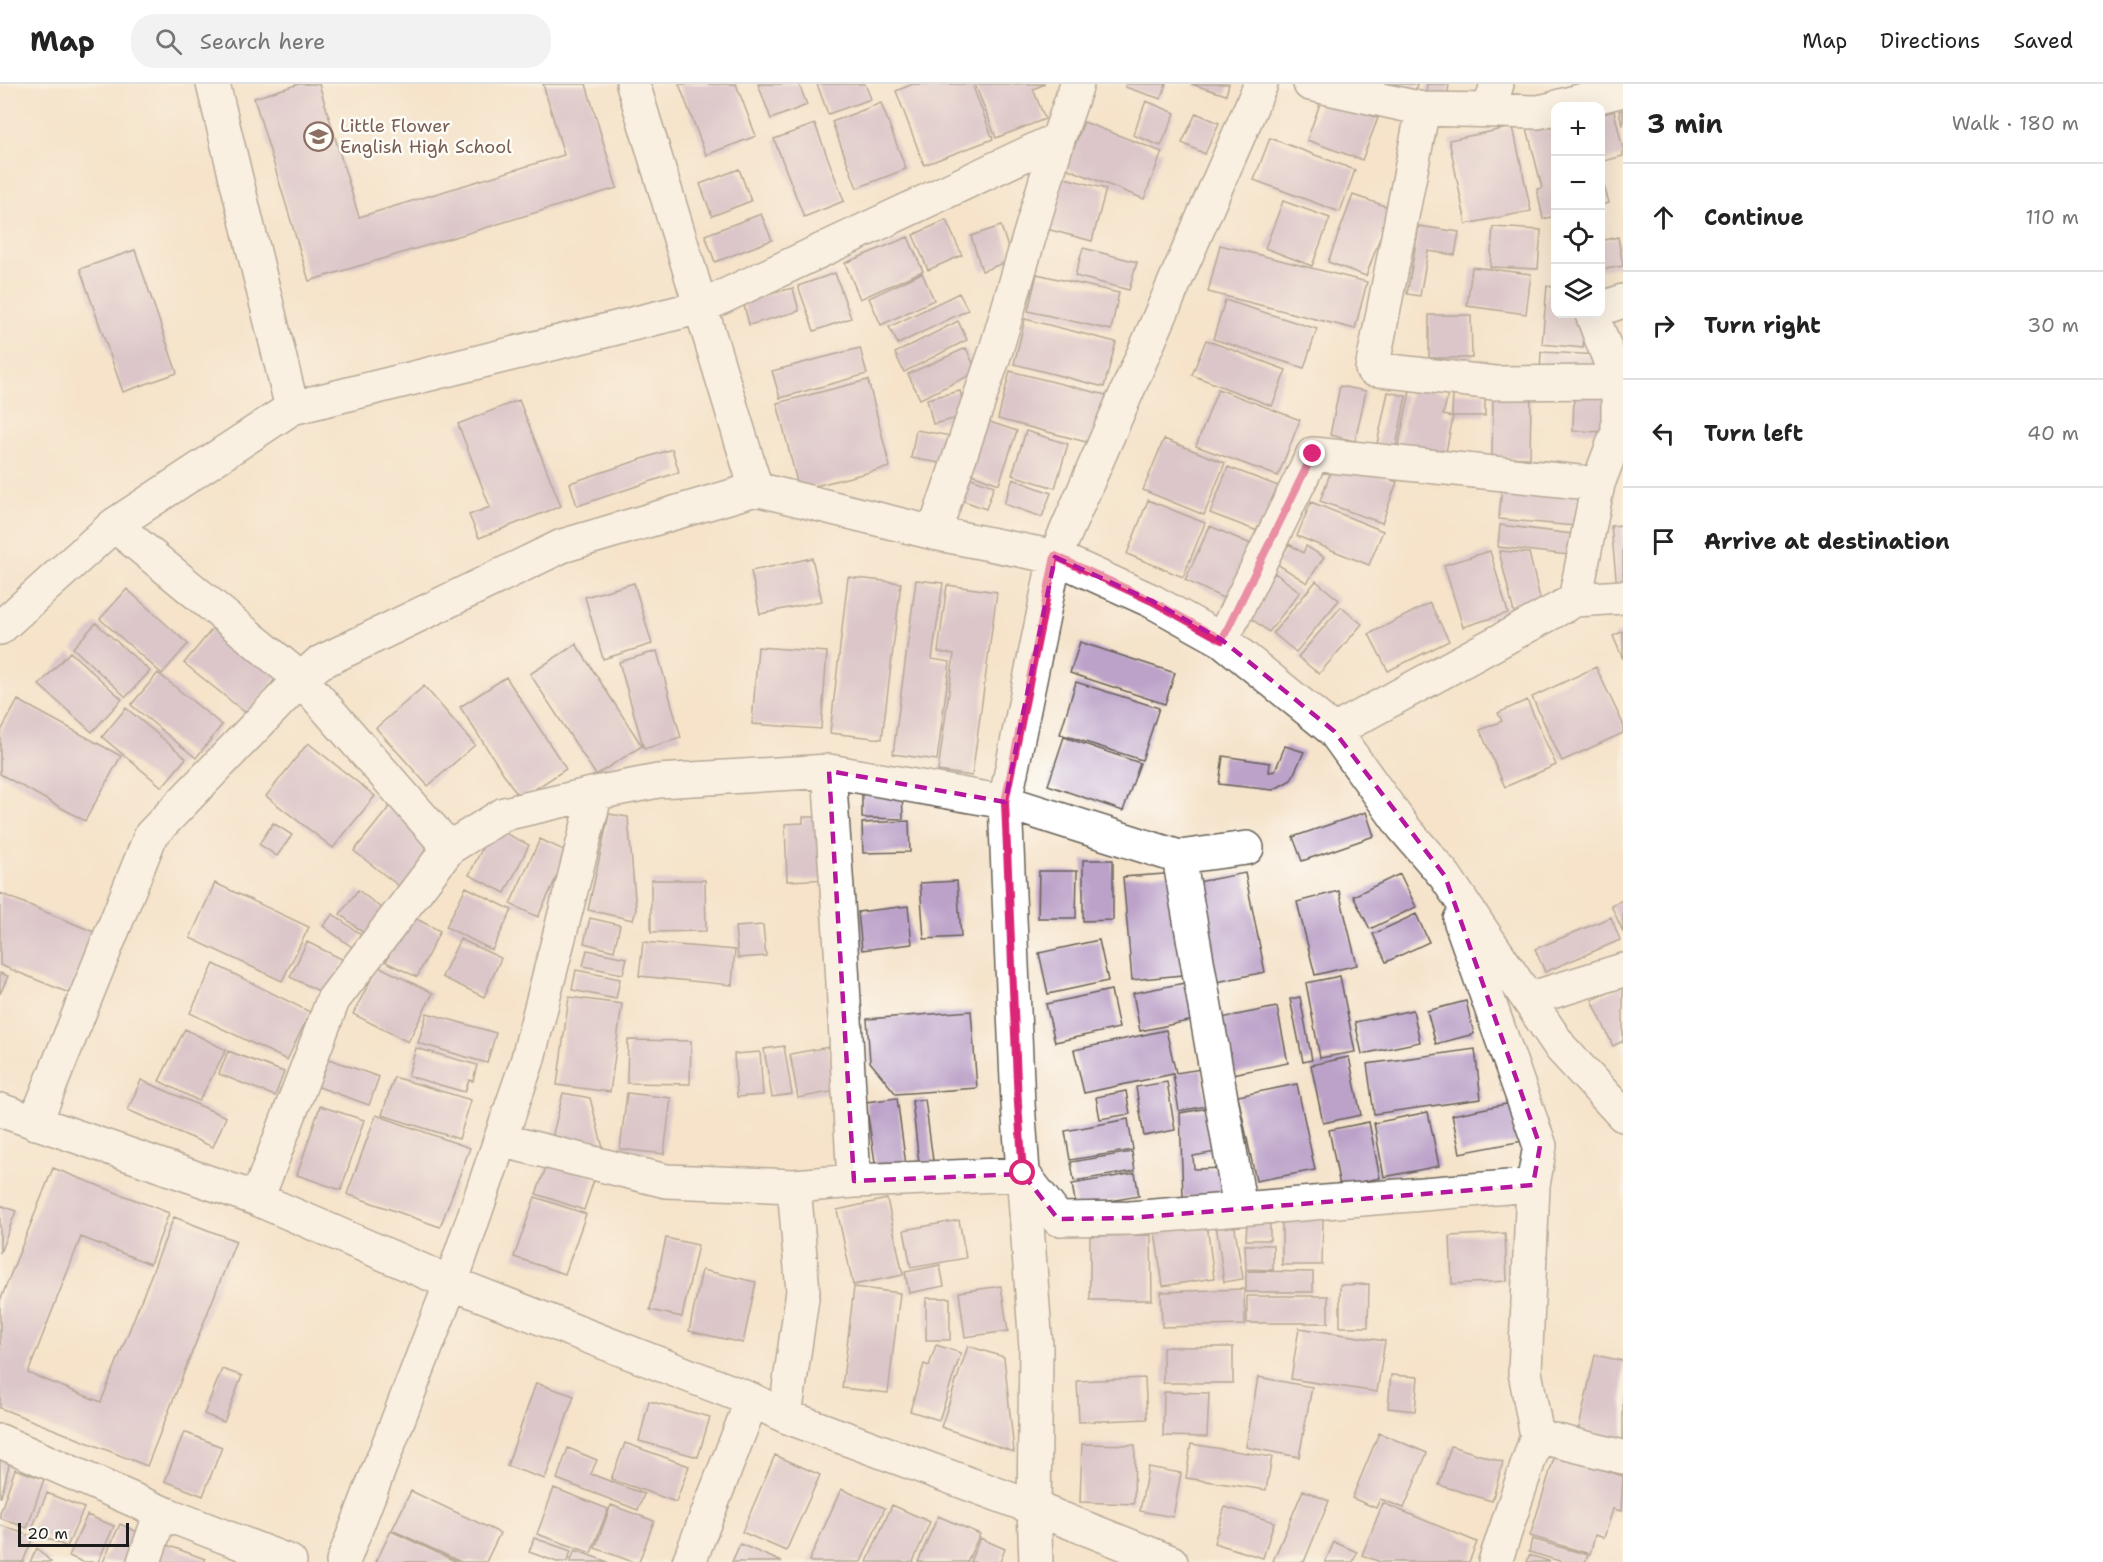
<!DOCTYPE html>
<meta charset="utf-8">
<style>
body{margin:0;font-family:"Shantell Sans",sans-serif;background:#f2f2f2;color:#222}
.controls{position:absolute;right:18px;top:18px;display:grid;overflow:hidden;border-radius:12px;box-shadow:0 6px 24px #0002}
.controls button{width:54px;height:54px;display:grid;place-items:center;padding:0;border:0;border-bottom:2px solid #e0e0e0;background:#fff;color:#222;font:30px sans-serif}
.scale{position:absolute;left:18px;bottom:15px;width:111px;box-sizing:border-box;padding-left:6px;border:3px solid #1c1c1c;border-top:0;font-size:16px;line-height:21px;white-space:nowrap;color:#1c1c1c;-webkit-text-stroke:4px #fdfcf7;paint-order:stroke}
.stop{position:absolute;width:18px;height:18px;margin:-14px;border:4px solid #db2777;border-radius:50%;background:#fff}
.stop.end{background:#db2777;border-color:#fff;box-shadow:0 2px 6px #0008}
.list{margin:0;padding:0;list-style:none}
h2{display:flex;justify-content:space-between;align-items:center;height:78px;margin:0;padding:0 24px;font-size:26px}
h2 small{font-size:20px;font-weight:400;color:#767676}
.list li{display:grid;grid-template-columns:39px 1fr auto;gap:18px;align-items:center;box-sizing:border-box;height:108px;padding:0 24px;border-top:2px solid #e0e0e0}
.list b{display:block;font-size:22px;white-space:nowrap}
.list em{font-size:20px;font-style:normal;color:#767676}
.icon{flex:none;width:33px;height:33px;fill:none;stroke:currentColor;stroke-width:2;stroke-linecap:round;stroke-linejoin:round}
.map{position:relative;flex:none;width:1623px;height:1478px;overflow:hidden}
header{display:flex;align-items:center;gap:36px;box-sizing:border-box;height:84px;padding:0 30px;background:#fff;border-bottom:2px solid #e0e0e0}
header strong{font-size:28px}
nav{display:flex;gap:33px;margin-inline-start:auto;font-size:21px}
.search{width:420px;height:54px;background:#f2f2f2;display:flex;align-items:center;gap:15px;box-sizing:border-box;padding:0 21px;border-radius:24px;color:#767676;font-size:22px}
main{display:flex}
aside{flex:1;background:#fff}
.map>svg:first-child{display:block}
.building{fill:#bca2c9}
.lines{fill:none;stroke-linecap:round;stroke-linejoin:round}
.minor-casing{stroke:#686259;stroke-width:36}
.minor{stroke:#fff;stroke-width:33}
.route{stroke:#db2777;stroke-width:8}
.marked{fill:none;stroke:#b5179e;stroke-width:4.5;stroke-dasharray:12 8;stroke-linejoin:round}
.labels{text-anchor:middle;stroke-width:5;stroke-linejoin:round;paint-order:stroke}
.education-label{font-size:18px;fill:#785e54;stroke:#fdfcf7;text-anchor:start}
</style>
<header>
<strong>Map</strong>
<div class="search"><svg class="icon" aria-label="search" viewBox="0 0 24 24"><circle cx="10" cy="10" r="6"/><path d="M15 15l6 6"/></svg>Search here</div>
<nav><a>Map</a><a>Directions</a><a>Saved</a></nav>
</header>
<main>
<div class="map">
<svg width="1623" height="1478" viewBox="0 0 1623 1478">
<rect width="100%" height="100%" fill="#fdfcf7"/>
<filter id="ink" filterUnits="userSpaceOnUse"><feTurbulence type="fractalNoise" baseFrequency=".0167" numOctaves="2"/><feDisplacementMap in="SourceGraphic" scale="12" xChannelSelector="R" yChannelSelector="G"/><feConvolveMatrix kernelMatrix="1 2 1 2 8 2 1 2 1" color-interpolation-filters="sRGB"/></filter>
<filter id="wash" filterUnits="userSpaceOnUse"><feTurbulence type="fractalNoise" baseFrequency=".008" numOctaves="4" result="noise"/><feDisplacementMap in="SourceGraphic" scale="24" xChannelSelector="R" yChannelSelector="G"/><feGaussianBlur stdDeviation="1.35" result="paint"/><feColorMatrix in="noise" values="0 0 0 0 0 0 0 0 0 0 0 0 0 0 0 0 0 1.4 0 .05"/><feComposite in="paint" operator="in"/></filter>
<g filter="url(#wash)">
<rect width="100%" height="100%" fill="#f5e3ca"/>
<g id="blocks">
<path class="building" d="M299,0H319L359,133L564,71L543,0H586L617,104L309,197L254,14Z
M679,0H736L756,52L706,71Z
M758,0H799L807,21L771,35Z
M817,0H865L871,15L828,30Z
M913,0H972L993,55L924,81L896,7Z
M975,0H1045L1033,5L1045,35L996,54Z
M1126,0H1166L1161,15L1125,3Z
M1191,0H1229L1226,11Z
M1371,0H1417L1414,12Z
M1427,0H1449L1446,21L1425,19Z
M1322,14L1378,34L1362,76L1307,56Z
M1146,17L1175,29L1161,62L1133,51Z
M881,19L906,85L857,104L832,38Z
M1623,26V41H1622L1619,27Z
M1614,27L1623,65V72L1600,78V31Z
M1196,29L1219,39L1205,70L1182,59Z
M1556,37V132L1543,135L1537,105L1542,104L1527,44Z
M1084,38L1162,68L1144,115L1066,84Z
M815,40L844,117L804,133L774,55Z
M1513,43L1531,127L1466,140L1449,56Z
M1270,54L1355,86L1340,128L1254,96Z
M739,85L751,117L712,132L700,100Z
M1600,87L1609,119L1600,121Z
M1054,91L1106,105L1092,157L1039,143Z
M1353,111L1391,124L1366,192L1328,178Z
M1283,117L1330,134L1312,182L1265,164Z
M761,130L772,156L715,178L705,151Z
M946,136L962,171L928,186L913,151Z
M1001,142L1012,176L982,187L971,152Z
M1419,142L1459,148L1455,171L1428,167L1420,212L1407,210Z
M1493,143L1541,146L1538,185L1490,183Z
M908,153L923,187L860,215L845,179Z
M1618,153L1623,182L1600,186V157Z
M1220,161L1367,198L1355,245L1208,208Z
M1083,164L1137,178L1129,206L1075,192Z
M135,166L177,289L123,308L80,185Z
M1472,183L1531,190L1526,230L1467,222Z
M835,189L851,234L814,247L798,202Z
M922,189L934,216L881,241L869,214Z
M1037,190L1119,209L1111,246L1028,227Z
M1547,202L1556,203V230H1586L1583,264L1542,260Z
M793,204L799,227L749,241L743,217Z
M959,209L968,226L898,260L889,243Z
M1225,216L1317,245L1304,284L1213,255Z
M1429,231H1471L1472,274H1429Z
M1025,235L1116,258L1104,303L1014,280Z
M958,237L967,256L904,288L895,269Z
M1206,256L1286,286L1272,322L1192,291Z
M860,264L867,290L780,314L772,287Z
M966,264L977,288L920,315L908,290Z
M1541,268L1602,271L1601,294L1540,290Z
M1010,287L1106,311L1094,360L998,335Z
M868,296L890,383L799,406L777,319Z
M1340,302L1366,307L1355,357L1330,351Z
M1411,302L1448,310L1443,331L1453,333L1444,378L1397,369Z
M1218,305L1300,336L1278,392L1196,362Z
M960,307L966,332L933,340L927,315Z
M1388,308L1406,312L1396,363L1377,360Z
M1453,309H1485V332H1452Z
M1574,309L1613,310L1612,348L1573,347Z
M1493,311H1531L1530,374H1492Z
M519,316L561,422L479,454L469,431L490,423L458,340Z
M984,336L1017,347L999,400L966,388Z
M916,346L951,352L945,380L911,374Z
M1026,347L1068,360L1055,404L1012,391Z
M1164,355L1225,379L1204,431L1143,406Z
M672,365L679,388L577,422L570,399Z
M1335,376L1397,398L1382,439L1320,417Z
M1228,383L1278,402L1260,448L1210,429Z
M963,391L994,402L986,425L956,414Z
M1013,395L1051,409L1042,433L1004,420Z
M1502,402L1579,409L1575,442L1499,435Z
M1148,416L1205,439L1183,493L1127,470Z
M1311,418L1383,447L1369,481L1297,452Z
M1500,441L1572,450L1569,471L1498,463Z
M1623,441V503L1617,504L1611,442Z
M1210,442L1253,461L1227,516L1185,496Z
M1289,460L1303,469L1306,462L1324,473L1307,499L1277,480Z
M1490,467L1508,529L1463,543L1444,481Z
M1499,467L1529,469L1542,522L1514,529Z
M812,474L822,517L760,530L751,487Z
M1275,489L1300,508L1269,548L1244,529Z
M848,493L901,499L882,655L830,649Z
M916,496L943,499L932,575L950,578L937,676L893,670Z
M1316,497L1339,516L1296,568L1273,549Z
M634,499L652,560L603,575L585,513Z
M947,501L997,508L972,692L938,687L954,570L938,568Z
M127,505L188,560L162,590L100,535Z
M1430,519L1449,557L1388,587L1369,550Z
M1341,523L1362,540L1319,590L1298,573Z
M219,537L281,588L247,630L184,579Z
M96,539L150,587L126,613L73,564Z
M1623,547V575L1613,552Z
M1080,558L1175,589L1165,620L1070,589Z
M576,560L642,662L596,691L530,590Z
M758,563L827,568L821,645L752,640Z
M657,567L681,654L644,665L619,578Z
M70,568L122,615L92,648L39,601Z
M1596,583L1623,640V649L1562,677L1532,613Z
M158,589L222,641L196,674L131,621Z
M506,593L566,685L520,715L460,623Z
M1076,598L1159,624L1142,676L1060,650Z
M424,602L475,661L428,702L376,644Z
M18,616L121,672L85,737L0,690V649Z
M1527,616L1556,681L1505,703L1480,646L1502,637L1498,629Z
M126,624L186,674L162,703L102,653Z
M1064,653L1140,679L1123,727L1048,701Z
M308,659L375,712L333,764L266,712Z
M1285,662L1304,668L1291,696L1273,706L1219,700L1223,672L1270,679L1269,688L1275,687Z
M862,703H902L903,735L862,734Z
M390,722L440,763L404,806L354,767Z
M1366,728L1374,752L1302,777L1293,753Z
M609,730L628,733L636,826L633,836L588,826Z
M803,733H830L833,795L787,797L785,740L803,739Z
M909,737L910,768L863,769L862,739Z
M273,739L292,751L277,772L259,760Z
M493,743L529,761L505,809L469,791Z
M540,755L568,768L538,833L510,820Z
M1083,776H1113V836L1083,837Z
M1039,787H1077L1076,834H1038Z
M1178,789L1182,891L1132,896L1123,793Z
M1245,789L1265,888L1212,899L1192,799Z
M1400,790L1416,823L1370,845L1353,812Z
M651,796H705L706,847L651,848Z
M957,797L961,853L924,855L920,799Z
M215,799L309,843L282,897L190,854Z
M466,803L512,826L492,866L446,843Z
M358,806L385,827L366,851L340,830Z
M1339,807L1357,881L1315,891L1297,818Z
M0,809L94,848L69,909L0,881Z
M1623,816V848L1611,821Z
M908,822L912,860L862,866L858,828Z
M333,830L361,851L352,863L323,842Z
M1416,830L1429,858L1386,878L1373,850Z
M409,831L440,847L417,893L386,878Z
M1611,833L1620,856L1545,888L1535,865Z
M590,834L620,841L614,867L584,859Z
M763,841L766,872L738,874L735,843Z
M460,855L501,874L484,913L442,893Z
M1099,856L1108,897L1048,910L1039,869Z
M307,858L344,876L327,911L290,893Z
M643,858L735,866L732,901L639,892Z
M587,866L627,874L623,890L583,882Z
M214,880L310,928L287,976L190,929Z
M378,882L433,909L408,958L353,930Z
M576,886L620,895L616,915L572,906Z
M0,889L8,892L0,910Z
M1340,892L1355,968L1320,974L1306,899Z
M1195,897L1203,934L1140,947L1133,909Z
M1623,902V957L1613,962L1592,916Z
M1111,906L1119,944L1055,958L1046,920Z
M569,913L622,920L610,1008L557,1001Z
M1300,913L1312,976L1303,978L1290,915Z
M1466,917L1474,950L1436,960L1427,927Z
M1277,923L1288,979L1232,990L1221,934Z
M1413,926L1420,958L1362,970L1355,938Z
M971,927L977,1004L896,1010L870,978L867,935Z
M427,929L496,949L487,979L418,959Z
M185,945L226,966L199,1017L159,997Z
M1166,946L1176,989L1201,985L1207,1022L1179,1027L1173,990L1084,1009L1074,966Z
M628,956L691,957L690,1000L627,999Z
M784,962L792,1010L772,1013L764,965Z
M828,963L836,1007L798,1014L790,970Z
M416,964L477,981L473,997L469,996L465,1008L408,992Z
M1475,965L1481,1015L1374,1030L1367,980Z
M228,967L284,988L275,1012L219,990Z
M760,968L763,1011L737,1013L734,970Z
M1349,973L1361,1031L1323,1039L1311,981Z
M326,974L379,993L369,1021L316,1002Z
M394,993L471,1016L459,1055L382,1031Z
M141,996L226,1033L213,1063L128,1026Z
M1167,998L1175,1046L1144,1052L1136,1003Z
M1297,1000L1315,1086L1256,1097L1238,1012Z
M1126,1007L1130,1030L1100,1035L1096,1013Z
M563,1009L590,1014L603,1064L552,1054Z
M627,1009L671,1014L664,1070L620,1065Z
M897,1014L906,1081L876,1085L866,1018Z
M925,1015L933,1077L919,1079L912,1017Z
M1516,1018L1523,1057L1460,1069L1452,1031Z
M320,1022L364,1036L341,1106L297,1091Z
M1214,1023L1222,1067L1193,1072L1194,1085L1227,1084L1228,1112L1183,1113L1180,1029Z
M1428,1028L1439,1082L1384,1093L1374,1039Z
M376,1031L470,1064L440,1143L347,1110Z
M1128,1035L1133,1066L1070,1076L1065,1047Z
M1369,1038L1380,1094L1340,1102L1329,1046Z
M1132,1068L1135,1087L1074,1097L1071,1078Z
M548,1078L595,1093L584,1126L536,1110Z
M53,1084L169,1129L150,1180L81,1153L28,1289L101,1318L174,1133L236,1157L147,1382L0,1324V1217Z
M1135,1089L1139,1112L1076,1123L1072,1100Z
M535,1113L586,1130L565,1190L514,1173Z
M887,1115L903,1191L853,1201L837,1126Z
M0,1121L16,1127L0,1169Z
M1282,1135H1323L1322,1181H1282Z
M959,1136L966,1174L911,1184L904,1146Z
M1234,1138L1243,1195L1224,1198L1216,1140Z
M1247,1138L1270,1139V1156H1246Z
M1207,1141L1214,1194L1163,1202L1155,1148Z
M1505,1149L1507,1197L1452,1200L1450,1152Z
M1151,1151L1152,1216H1090V1152Z
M666,1154L698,1161L682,1233L650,1226Z
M1245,1161H1273V1186L1246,1185Z
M940,1181L944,1202L909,1209L905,1188Z
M702,1186L756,1198L743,1259L689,1247Z
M1246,1187L1313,1188V1208H1246Z
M1369,1200L1368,1243H1340V1201Z
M1001,1202L1008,1247L965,1253L959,1208Z
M854,1203L900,1209L888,1309L842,1304Z
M1244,1205L1245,1241L1162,1243L1161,1208Z
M1247,1212H1328V1239H1247Z
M926,1214H950V1256H926Z
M1299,1244L1385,1257L1377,1308L1291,1295Z
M936,1261L961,1269L939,1336L910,1327L924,1280L929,1282Z
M968,1262L1004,1273L1014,1368L941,1343Z
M1163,1263H1233V1299H1163Z
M1595,1271L1623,1277V1358L1578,1348Z
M222,1285L242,1292L224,1338L204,1330Z
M1391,1291L1418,1293L1415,1327L1388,1324Z
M1258,1293L1312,1303L1299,1373L1246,1363Z
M1145,1294L1147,1335L1079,1338L1077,1297Z
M536,1299L574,1312L545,1395L507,1382Z
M1164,1308L1209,1309L1207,1353L1163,1352Z
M649,1317L710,1333L698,1373L639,1357Z
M184,1348L222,1363L203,1412L165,1397Z
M1379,1349L1427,1369L1404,1424L1380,1415L1376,1424L1352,1414Z
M625,1359L689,1382L676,1418L611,1395Z
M1082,1360L1135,1361L1134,1420L1080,1418Z
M1191,1360L1272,1373L1266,1406L1186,1394Z
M1451,1362L1503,1378L1492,1417L1439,1401Z
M568,1364L597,1376L591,1390L644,1410L638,1426L557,1395Z
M0,1370L11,1373L1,1413H0Z
M775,1371L820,1391L786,1467L742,1448Z
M1555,1371L1623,1392L1621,1427L1613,1425L1604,1454L1595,1451L1590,1470L1530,1452Z
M1148,1383L1181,1389L1173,1433L1140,1427Z
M15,1385L44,1395L27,1444L0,1434V1429Z
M554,1404L608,1425L591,1469L537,1450Z
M841,1405L885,1424L861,1478H812L809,1477Z
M1303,1406L1329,1417L1304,1478H1276L1273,1477Z
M411,1407L500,1449L486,1478H461L392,1446Z
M47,1409L84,1424L67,1463L31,1447Z
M1383,1419L1477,1458L1469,1478H1380L1362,1471Z
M611,1421L654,1437L639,1478H633L595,1464Z
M892,1421L930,1438L913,1478H867Z
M1225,1423L1274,1438L1263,1474L1214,1459Z
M87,1431L114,1442L98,1478H83L69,1472Z
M938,1432L980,1450L967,1478H918Z
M120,1440L142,1450L130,1478H103Z
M0,1441L33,1453L23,1478H0Z
M391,1447L457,1478H376Z
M534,1454L571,1467L567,1478H557L529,1468Z
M980,1454L1005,1465L1000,1478H970Z
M1532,1455L1588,1471L1585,1478H1563L1529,1468Z
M1334,1458L1357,1468L1353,1478H1325Z
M164,1460L205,1475L204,1478H157Z
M740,1460L782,1478H732Z
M37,1464L51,1478H30Z
M575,1466L608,1478H570Z
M1529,1471L1549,1477V1478H1527Z"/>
</g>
</g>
<g filter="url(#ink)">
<use href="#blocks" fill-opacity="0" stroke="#686259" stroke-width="1.5"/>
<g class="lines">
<defs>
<path id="minor" d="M633,0L756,405L934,449L1055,473L1152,517L1222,556L1334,647L1403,743L1445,792L1561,964L1623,1031
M1310,0L1423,25L1538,28L1556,24
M1497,0L1489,26L1423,25L1372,285L1495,299L1618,298
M1560,22L1623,6
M1600,225L1623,217
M292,324L701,223L1058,55
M114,441L292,324L213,0
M934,449L996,266L1058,55L1077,0
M1575,516L1623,513
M0,544L114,441L301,595L449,764L333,916L257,1115
M1222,556L1313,370L1598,400
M1334,647L1575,516L1598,400L1618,347V298L1592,230
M829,687L841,864L854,1097
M449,764L504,730L596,709L658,697L829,687L1005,718L1179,773L1247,764
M1179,773L1240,1124
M1460,836L1540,1062L1533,1101L1525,1288L1537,1352L1495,1478
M1529,915L1623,886
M0,1026L257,1115L451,1199L752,1316L785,1332L1034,1424L1171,1478
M35,1039L151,751L301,595L319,579L562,462L756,405
M500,1056L666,1097L794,1102L854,1097L1023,1090L1058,1135L1130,1134L1533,1101
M785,1332L803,1207L794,1102
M1537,1352L1623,1373
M0,1357L161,1428L290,1478
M144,1478L161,1428
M343,1478L451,1199L527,978L596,709
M689,1478L752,1316
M1036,1478L1034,1424L1036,1263L1018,1020L1005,718L1055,473L1261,0"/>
</defs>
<use href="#minor" class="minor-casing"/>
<use href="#minor" class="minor"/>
</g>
</g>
<g class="lines" filter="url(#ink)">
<path class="route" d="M1023,1089L1018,1020L1005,718L1055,472L1152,517L1222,556L1313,370"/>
</g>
<path d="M0 0H1623V1478H0ZM1055,473L1152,517L1222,556L1334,647L1445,792L1540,1062L1533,1101L1130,1134L1058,1135L1023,1090L854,1097L829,687L1005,718Z" fill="#f5e3ca" fill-opacity=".55" fill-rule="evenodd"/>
<path class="marked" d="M1055,473L1152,517L1222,556L1334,647L1445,792L1540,1062L1533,1101L1130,1134L1058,1135L1023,1090L854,1097L829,687L1005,718Z"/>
<defs>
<symbol id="school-ring" viewBox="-11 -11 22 22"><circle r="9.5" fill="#fdfcf7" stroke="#8d6e63" stroke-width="1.5"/><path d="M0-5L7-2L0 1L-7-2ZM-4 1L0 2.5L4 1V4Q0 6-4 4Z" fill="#8d6e63"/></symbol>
</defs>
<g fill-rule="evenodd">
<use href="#school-ring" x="302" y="36" width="33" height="33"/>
</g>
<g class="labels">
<g class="education-label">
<text x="340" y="48">Little Flower<tspan x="340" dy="21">English High School</tspan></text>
</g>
</g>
</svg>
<div class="controls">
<button>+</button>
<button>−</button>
<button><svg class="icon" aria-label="locate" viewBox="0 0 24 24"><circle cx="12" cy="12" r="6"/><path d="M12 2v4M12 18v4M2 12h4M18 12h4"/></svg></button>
<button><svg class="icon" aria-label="layers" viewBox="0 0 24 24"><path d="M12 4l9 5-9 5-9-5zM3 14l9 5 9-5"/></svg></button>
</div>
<div class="scale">20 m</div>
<div class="stop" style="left:1023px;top:1089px"></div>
<div class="stop end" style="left:1313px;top:370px"></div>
</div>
<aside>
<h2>3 min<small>Walk · 180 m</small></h2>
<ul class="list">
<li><svg class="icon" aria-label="ahead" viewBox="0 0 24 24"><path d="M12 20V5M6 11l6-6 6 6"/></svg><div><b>Continue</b></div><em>110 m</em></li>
<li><svg class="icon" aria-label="right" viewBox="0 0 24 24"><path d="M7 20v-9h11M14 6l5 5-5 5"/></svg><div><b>Turn right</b></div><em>30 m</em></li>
<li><svg class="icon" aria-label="left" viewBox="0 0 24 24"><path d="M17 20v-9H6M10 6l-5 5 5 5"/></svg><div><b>Turn left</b></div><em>40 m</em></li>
<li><svg class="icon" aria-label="arrive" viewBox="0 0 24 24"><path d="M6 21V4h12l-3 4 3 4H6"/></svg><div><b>Arrive at destination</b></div></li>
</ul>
</aside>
</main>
